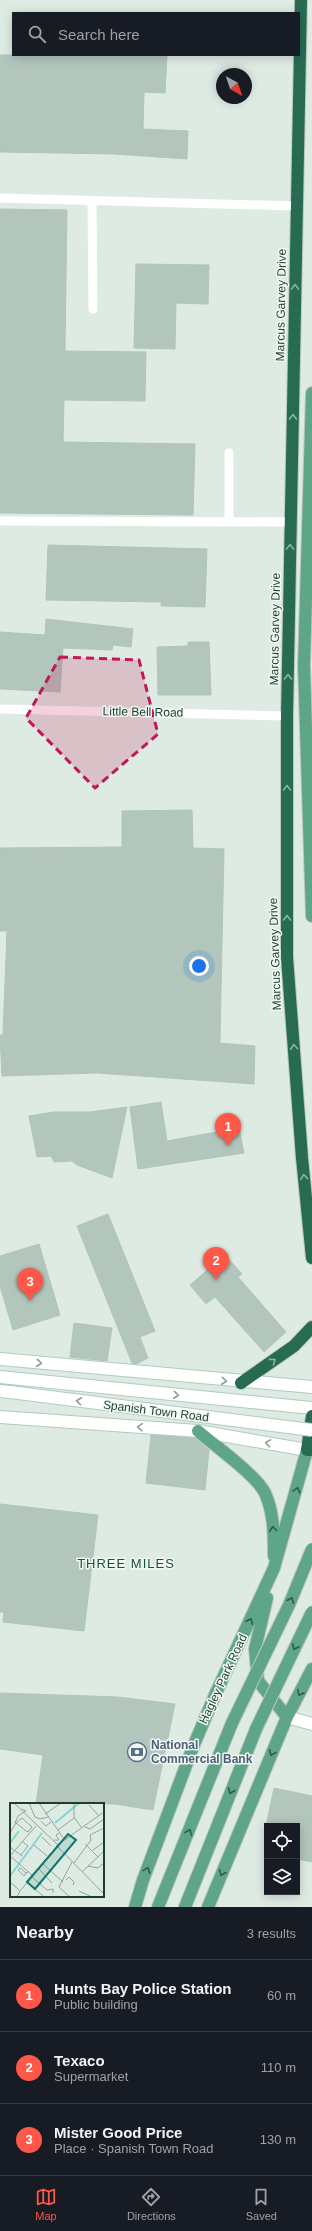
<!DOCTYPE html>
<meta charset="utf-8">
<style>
body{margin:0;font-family:Helvetica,sans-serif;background:#20242c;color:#f1f3f6}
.controls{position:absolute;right:12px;bottom:12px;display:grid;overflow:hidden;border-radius:0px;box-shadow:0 2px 10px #0003}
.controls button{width:36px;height:36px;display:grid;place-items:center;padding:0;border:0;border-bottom:1px solid #363941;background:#171b24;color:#f1f3f6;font:20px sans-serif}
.compass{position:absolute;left:216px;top:68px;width:36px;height:36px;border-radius:50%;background:#171b24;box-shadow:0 2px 10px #0003;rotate:140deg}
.you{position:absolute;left:199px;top:966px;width:14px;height:14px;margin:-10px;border:3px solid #fff;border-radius:50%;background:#1a73e8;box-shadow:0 0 0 6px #1a73e833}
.badge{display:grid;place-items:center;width:26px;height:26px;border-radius:50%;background:#ff5748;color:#fff;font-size:13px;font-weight:700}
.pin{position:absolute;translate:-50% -33px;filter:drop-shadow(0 1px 2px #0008)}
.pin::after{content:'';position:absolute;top:21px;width:14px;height:12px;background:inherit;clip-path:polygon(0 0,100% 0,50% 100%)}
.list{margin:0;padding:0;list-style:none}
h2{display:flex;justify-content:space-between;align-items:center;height:52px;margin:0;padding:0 16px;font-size:17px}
h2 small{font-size:13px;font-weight:400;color:#9ea1a6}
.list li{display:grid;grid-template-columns:26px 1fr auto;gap:12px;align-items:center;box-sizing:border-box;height:72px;padding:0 16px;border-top:1px solid #363941}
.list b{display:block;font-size:15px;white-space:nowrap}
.list p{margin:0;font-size:13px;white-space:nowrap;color:#9ea1a6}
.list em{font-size:13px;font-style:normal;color:#9ea1a6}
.icon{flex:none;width:22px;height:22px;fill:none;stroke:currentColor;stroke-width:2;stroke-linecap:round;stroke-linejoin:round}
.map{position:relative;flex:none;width:312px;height:1907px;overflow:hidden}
.search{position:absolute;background:#171b24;box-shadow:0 2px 10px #0003;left:12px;right:12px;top:12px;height:44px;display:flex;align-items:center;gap:10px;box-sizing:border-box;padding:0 14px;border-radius:0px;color:#9ea1a6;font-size:15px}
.sheet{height:268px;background:#171b24}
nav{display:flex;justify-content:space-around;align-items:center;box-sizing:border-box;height:56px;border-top:1px solid #363941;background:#171b24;font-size:11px;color:#9ea1a6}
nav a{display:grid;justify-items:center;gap:2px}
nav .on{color:#ff5748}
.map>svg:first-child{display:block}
.building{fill:#b3c6bc;stroke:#b0c6b9}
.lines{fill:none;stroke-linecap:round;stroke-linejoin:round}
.secondary-casing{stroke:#b0ccbd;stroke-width:14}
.primary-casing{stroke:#bcc5c1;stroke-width:14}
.highway-casing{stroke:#bcc5c1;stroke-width:14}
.lane{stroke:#fff;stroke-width:9}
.secondary{stroke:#fff;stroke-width:12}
.primary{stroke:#5ea687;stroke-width:12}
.highway{stroke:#276c52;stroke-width:12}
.secondary-bridge-casing{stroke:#b0ccbd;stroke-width:14;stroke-linecap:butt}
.primary-bridge-casing{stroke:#bcc5c1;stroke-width:14;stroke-linecap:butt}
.secondary-bridge{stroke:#fff;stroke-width:12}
.primary-bridge{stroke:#5ea687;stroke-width:12}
.oneway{stroke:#8bb2a2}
.oneway2{stroke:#8e9e97}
.oneway3{stroke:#315c49}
.marked{fill:#c2185b;fill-opacity:0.2;stroke:#c2185b;stroke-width:3;stroke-dasharray:8 5;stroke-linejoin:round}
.labels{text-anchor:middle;stroke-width:3;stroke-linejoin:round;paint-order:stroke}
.street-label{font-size:12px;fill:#1e3d2f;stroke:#eff8f2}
.service-label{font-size:12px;font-weight:bold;fill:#4e5e75;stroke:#eff8f2;text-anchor:start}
.neighbourhood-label{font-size:13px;letter-spacing:1px;fill:#185139;stroke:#eff8f2}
.inset-river{fill:none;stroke:#7fd7d6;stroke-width:2}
.inset-road{fill:none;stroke:#91a59b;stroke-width:1}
.view{fill:#0f766e;fill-opacity:0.15;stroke:#0f766e;stroke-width:2}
.inset-edge{fill:none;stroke:#1e3d2f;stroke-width:2}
</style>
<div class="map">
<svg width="312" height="1907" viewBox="0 0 312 1907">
<rect width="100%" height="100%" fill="#deebe3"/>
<path class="building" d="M0,55H167L165,93L144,92L143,129L188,131L187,159L115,154L0,152Z
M0,209L67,210L65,351L146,352L145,401L64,400L63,442L195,444L193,515L0,513Z
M136,264L209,265L208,304L176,303L175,349L134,348Z
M48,545L207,549L205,607L161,606V602L46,600Z
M46,619L133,629L131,647L113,645L112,650L63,648L60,692L0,689V632L45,635Z
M188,642H209L211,695H158L157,647L188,646Z
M192,810L193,848L224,849L220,1043L255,1046L254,1084L97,1073L2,1076L0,1035H3L7,931H0V848L122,847V811Z
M161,1102L167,1141L239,1128L244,1153L138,1169L130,1107Z
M127,1107L112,1178L77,1165L72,1161L54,1162L51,1156L37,1157L29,1116L53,1112H90Z
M108,1214L155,1331L140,1337L148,1358L136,1364L132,1363L77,1226Z
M39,1244L60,1315L13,1330L0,1286V1256Z
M225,1255L242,1274L238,1277L286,1332L264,1352L215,1297L206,1304L190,1285Z
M74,1323L112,1328L107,1361L70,1357Z
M151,1435L195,1438L209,1450L205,1490L146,1483Z
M0,1504L98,1515L84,1631L3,1622L4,1612H0Z
M0,1693L118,1697L175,1704L153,1810L114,1804H36L43,1755L0,1749Z
M274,1788L312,1796V1862L297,1859V1826H266Z"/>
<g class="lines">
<defs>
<path id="secondary" d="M0,1359L312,1387
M0,1377L312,1408
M0,1391L10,1392
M0,1417L198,1431L307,1450
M287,1717L312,1724"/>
<path id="primary" d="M312,393L304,666L312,916
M198,1431C215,1446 256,1475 265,1493C274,1513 274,1535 274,1556
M267,1598L255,1649L258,1681L287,1717
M135,1907L143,1880L193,1747L215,1695L274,1568L307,1450
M158,1907L232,1723
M185,1907L256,1729
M208,1907L287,1717L312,1669"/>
<path id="highway" d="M301,0L287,716V957L302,1158L312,1258
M241,1383L294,1346L312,1327
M312,1416L307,1450H312"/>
</defs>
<use href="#secondary" class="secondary-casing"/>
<use href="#primary" class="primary-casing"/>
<use href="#highway" class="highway-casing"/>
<path class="lane" d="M0,198L297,206
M92,202L93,309
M229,453V522
M0,521L291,522
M0,709L287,716"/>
<use href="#secondary" class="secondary"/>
<use href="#primary" class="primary"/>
<use href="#highway" class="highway"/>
<defs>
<path id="secondary-bridge" d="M10,1392L312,1430"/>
<path id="primary-bridge" d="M232,1723L289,1605L312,1549
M256,1729L312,1612"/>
</defs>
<use href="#secondary-bridge" class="secondary-bridge-casing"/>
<use href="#primary-bridge" class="primary-bridge-casing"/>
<use href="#secondary-bridge" class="secondary-bridge"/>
<use href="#primary-bridge" class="primary-bridge"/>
</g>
<defs><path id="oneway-chevron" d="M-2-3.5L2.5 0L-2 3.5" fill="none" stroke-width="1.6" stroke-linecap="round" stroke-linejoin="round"/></defs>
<g class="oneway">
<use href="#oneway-chevron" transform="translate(295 287) rotate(-89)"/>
<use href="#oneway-chevron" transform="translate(293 417) rotate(-89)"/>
<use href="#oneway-chevron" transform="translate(290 547) rotate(-89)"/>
<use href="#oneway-chevron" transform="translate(288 677) rotate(-89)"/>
<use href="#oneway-chevron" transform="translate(287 788) rotate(-90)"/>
<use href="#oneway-chevron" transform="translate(287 918) rotate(-90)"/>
<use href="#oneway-chevron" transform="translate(294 1047) rotate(-94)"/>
<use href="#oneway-chevron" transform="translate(304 1177) rotate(-96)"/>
<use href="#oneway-chevron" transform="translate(273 1361) rotate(-36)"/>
</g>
<g class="oneway2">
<use href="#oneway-chevron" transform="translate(39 1363) rotate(6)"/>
<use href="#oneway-chevron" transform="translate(224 1381) rotate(6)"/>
<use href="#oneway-chevron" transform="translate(176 1395) rotate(6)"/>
<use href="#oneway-chevron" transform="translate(79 1401) rotate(-173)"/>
<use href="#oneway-chevron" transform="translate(140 1427) rotate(-176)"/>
<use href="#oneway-chevron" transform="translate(268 1443) rotate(-170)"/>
</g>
<g class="oneway3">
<use href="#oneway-chevron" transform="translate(297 1490) rotate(-74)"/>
<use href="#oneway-chevron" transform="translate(273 1529) rotate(-95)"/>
<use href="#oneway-chevron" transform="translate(291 1600) rotate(-67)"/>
<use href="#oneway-chevron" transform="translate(250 1621) rotate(-64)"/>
<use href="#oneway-chevron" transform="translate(295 1647) rotate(115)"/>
<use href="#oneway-chevron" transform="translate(300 1693) rotate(117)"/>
<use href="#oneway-chevron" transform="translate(272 1753) rotate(113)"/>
<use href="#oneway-chevron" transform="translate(231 1791) rotate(112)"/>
<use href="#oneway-chevron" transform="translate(189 1832) rotate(-68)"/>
<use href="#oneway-chevron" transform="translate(147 1870) rotate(-69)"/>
<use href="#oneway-chevron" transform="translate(222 1873) rotate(113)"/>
</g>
<path class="marked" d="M60,657L139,660L158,734L95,788L26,718Z"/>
<defs>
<symbol id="bank-ring" viewBox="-11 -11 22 22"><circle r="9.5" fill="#eff8f2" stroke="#5c6f8a" stroke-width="1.5"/><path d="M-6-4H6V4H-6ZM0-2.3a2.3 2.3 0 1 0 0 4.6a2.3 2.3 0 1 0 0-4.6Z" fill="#5c6f8a"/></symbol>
</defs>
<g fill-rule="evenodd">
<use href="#bank-ring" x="126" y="1741" width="22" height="22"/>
</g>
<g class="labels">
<g class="street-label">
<text transform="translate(281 305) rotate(-89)" y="4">Marcus Garvey Drive</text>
<text transform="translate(275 629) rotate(-89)" y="4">Marcus Garvey Drive</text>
<text transform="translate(143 712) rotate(1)" y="4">Little Bell Road</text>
<text transform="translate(275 954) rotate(-92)" y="4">Marcus Garvey Drive</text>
<text transform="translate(156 1411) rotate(7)" y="4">Spanish Town Road</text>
<text transform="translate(223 1679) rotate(-65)" y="4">Hagley Park Road</text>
</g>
<g class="service-label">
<text x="151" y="1749">National<tspan x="151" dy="14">Commercial Bank</tspan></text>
</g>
<g class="neighbourhood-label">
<text x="126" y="1568">THREE MILES</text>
</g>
</g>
<g transform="translate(10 1803)">
<rect width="94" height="94" fill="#deebe3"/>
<path class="inset-river" d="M45,20L69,0M0,40L9,28M0,73L32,30"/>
<path class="inset-road" d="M4,0L48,42L10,88L7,94M19,0L25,14L30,16L38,14M29,0L54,36M64,0V14L71,24M79,2L89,13M35,11L51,0M31,18L36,23L41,19M5,20L8,13L16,8L12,6M75,24L80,26L94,16M48,27L64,15M0,30L6,20L12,15L22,24L18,29L16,28L6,20L5,19M32,34L41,43M44,37H49L46,32L49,30M75,41L88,54M24,42L37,53M46,42L94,91M46,43L94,9M0,44L12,53M83,47L94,39M11,52L18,43L13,39M64,60L81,37L80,32L94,25M33,61L53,79M78,63L88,65L94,60M29,66L42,80M72,69L94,48M16,70L10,65L8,67L14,73L15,72L16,70L18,69M22,72L0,53L26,23M22,74L37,87L43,86V90M56,77L59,74L64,79L63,82M0,79L9,87M18,80L34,94M69,88L82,94M60,94L49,84L62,59"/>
<path class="view" d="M58,31L66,37L25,86L17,79Z"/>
<rect width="94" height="94" class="inset-edge"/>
</g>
</svg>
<div class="controls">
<button><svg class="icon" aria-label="locate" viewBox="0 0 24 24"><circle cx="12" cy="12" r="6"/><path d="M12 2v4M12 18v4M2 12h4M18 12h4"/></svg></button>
<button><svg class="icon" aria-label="layers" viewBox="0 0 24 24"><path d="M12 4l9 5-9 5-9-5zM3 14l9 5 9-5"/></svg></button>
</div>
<svg class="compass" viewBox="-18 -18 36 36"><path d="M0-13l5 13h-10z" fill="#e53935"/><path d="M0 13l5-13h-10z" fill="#9ea1a6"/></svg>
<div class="you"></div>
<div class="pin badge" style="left:228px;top:1146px">1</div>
<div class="pin badge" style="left:216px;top:1280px">2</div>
<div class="pin badge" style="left:30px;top:1301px">3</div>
<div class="search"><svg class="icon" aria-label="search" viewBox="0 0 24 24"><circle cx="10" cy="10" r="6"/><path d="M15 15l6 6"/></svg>Search here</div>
</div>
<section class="sheet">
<h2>Nearby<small>3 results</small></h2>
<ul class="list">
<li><span class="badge">1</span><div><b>Hunts Bay Police Station</b><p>Public building</p></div><em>60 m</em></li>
<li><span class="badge">2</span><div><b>Texaco</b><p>Supermarket</p></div><em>110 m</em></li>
<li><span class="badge">3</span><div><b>Mister Good Price</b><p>Place · Spanish Town Road</p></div><em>130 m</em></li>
</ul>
</section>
<nav>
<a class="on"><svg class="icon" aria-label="map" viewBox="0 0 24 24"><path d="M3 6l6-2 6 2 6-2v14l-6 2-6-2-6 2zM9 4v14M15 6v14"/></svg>Map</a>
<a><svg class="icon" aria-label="directions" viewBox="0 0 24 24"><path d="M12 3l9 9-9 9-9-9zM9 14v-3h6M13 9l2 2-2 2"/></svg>Directions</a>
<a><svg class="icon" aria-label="saved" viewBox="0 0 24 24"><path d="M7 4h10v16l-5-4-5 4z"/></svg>Saved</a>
</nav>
